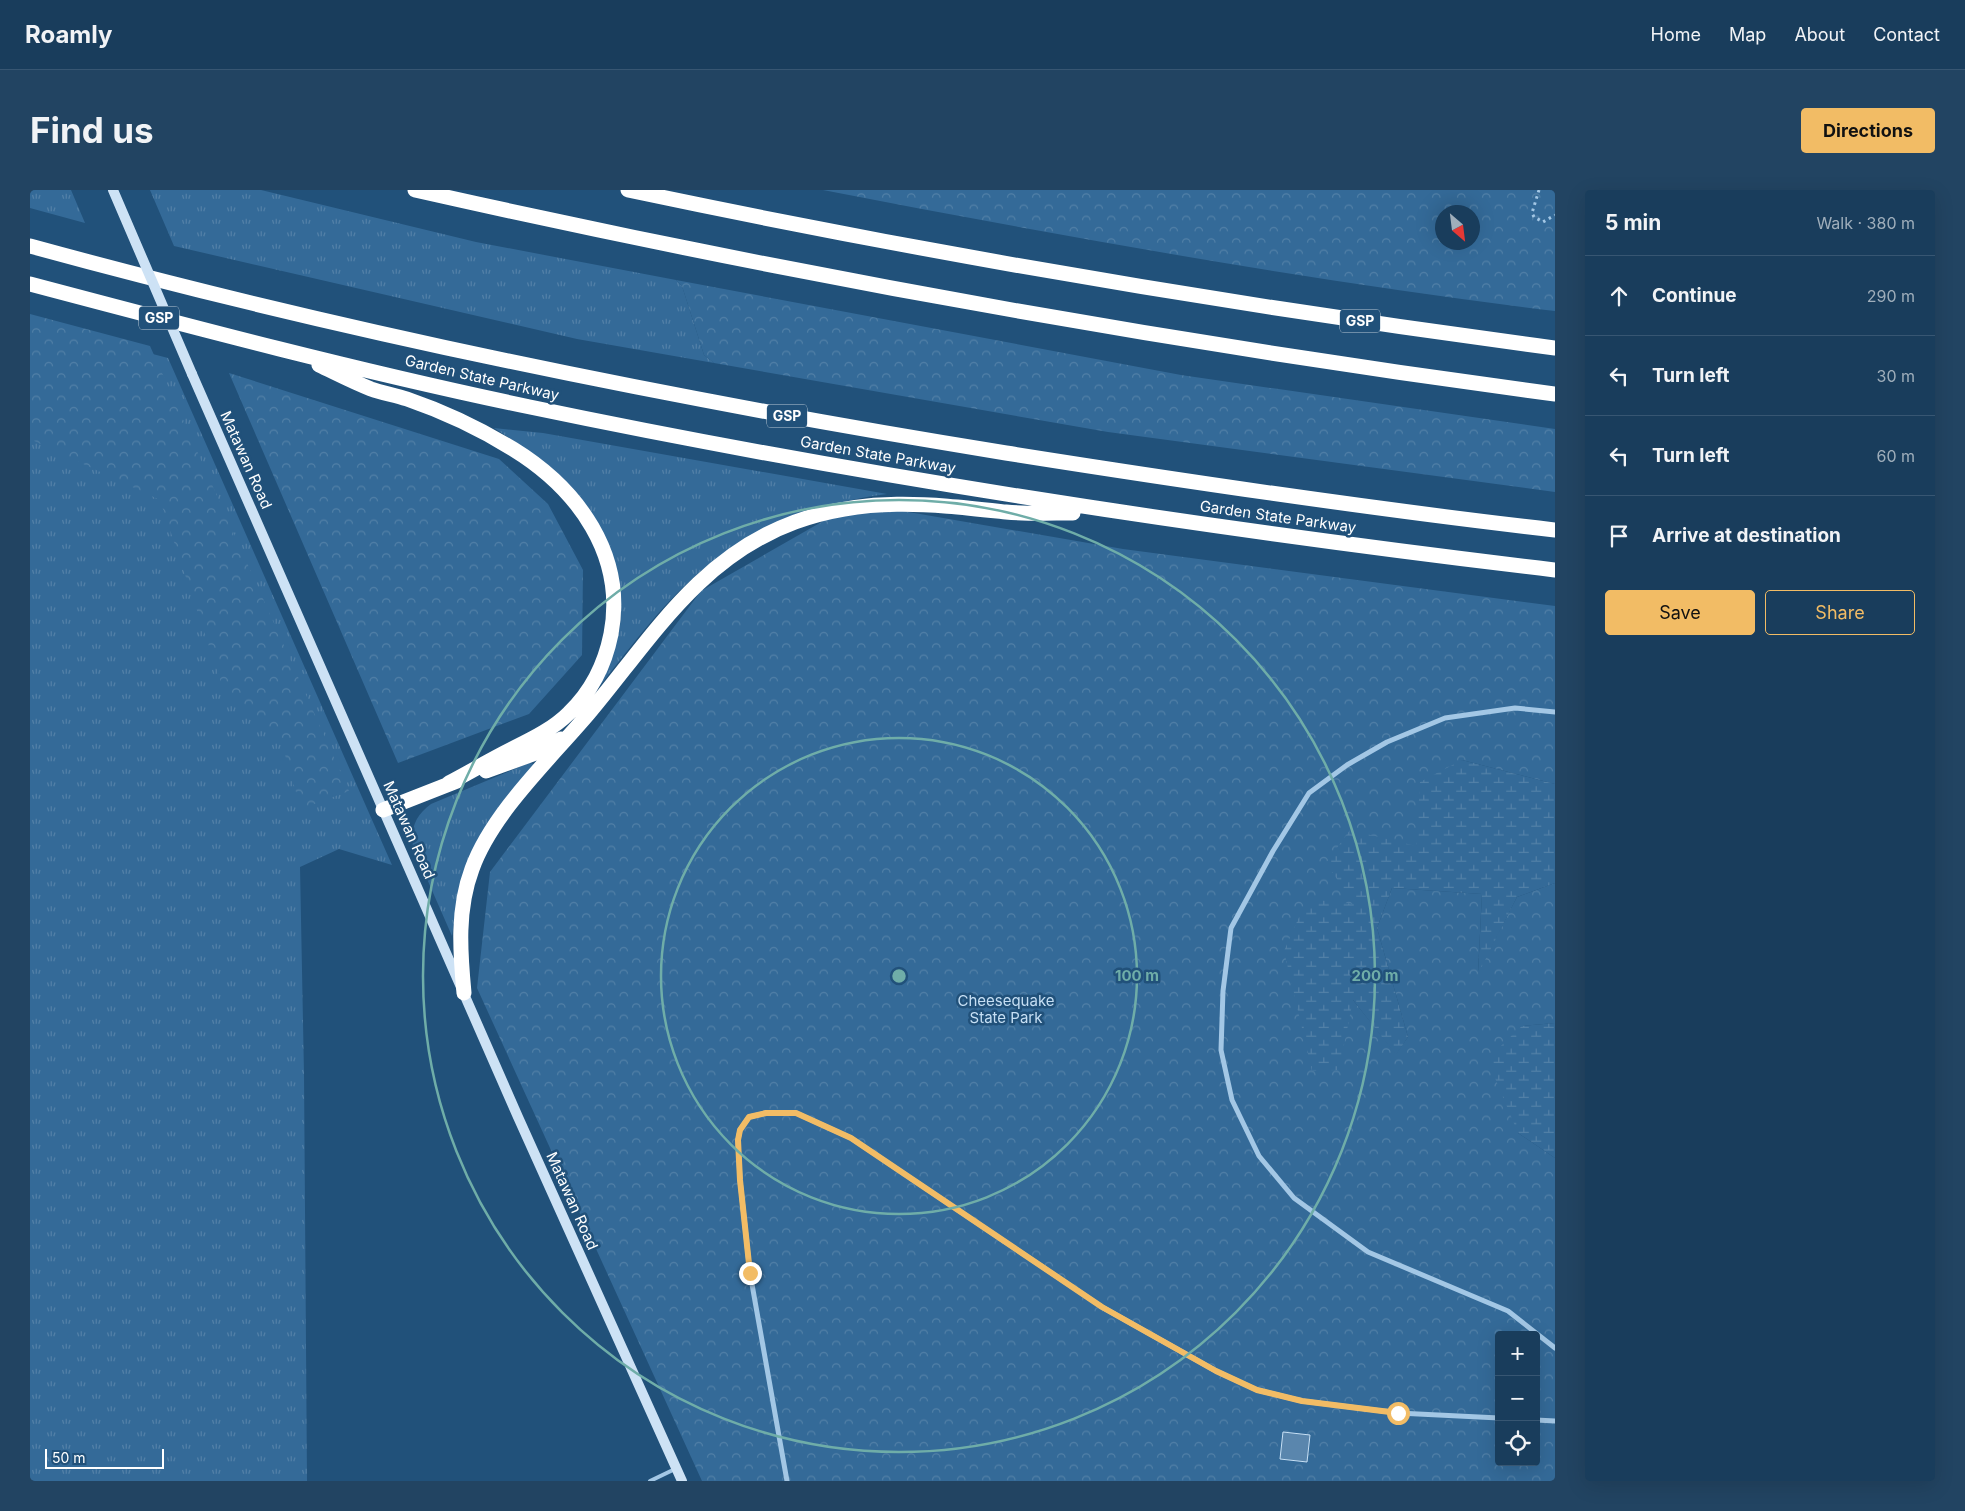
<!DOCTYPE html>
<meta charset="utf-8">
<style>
body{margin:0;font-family:Inter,sans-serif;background:#224462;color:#f1f3f6}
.controls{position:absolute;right:15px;bottom:15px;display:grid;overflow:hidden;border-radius:5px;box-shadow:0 5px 20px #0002}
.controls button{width:45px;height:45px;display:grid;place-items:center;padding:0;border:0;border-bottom:1px solid #375672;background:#193d5c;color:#f1f3f6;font:25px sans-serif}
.compass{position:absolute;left:1405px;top:15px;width:45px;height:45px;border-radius:50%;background:#193d5c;box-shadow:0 5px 20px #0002;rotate:152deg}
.scale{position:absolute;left:15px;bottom:12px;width:119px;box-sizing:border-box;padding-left:5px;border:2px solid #fff;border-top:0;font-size:14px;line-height:18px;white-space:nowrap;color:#fff;-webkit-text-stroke:4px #21517a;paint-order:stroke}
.stop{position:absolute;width:15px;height:15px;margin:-11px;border:4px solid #f2bc65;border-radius:50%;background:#fff}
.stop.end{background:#f2bc65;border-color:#fff;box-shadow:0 1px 5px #0008}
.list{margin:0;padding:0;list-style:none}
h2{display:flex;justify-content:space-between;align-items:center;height:65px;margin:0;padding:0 20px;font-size:21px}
h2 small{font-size:16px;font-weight:400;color:#9faebb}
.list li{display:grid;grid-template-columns:32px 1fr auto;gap:15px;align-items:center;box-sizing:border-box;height:80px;padding:0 20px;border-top:1px solid #375672}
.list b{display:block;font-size:19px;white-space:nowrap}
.list em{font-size:16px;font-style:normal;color:#9faebb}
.actions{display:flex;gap:10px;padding:15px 20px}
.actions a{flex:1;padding:11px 0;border:1px solid #f2bc65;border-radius:5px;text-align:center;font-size:18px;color:#f2bc65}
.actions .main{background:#f2bc65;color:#111}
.icon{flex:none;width:28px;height:28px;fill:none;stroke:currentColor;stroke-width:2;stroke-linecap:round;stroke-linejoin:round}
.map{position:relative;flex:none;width:1525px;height:1291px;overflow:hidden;border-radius:5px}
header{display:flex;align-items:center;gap:30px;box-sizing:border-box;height:70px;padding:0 25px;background:#193d5c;border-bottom:1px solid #375672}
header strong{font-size:24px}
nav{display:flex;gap:28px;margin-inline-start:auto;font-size:18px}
.intro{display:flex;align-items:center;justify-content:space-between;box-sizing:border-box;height:120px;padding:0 30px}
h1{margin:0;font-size:35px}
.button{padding:12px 22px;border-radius:5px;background:#f2bc65;color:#111;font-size:18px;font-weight:700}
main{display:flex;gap:30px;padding:0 30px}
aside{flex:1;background:#193d5c;border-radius:5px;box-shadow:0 5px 20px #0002}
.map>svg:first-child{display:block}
.grass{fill:url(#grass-tufts)}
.forest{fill:url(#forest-crowns);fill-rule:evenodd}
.wetland{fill:url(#wetland-marsh)}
.building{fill:#5a86ad;stroke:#c6dff4}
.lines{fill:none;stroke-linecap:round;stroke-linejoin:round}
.path{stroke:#a3c7e5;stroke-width:3;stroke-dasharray:2.5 4;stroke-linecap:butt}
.lane{stroke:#a3c7e5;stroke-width:4}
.street{stroke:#a3c7e5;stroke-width:5}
.secondary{stroke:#cde2f5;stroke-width:10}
.highway{stroke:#fff;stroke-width:15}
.secondary-bridge{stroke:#cde2f5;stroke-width:10}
.route{stroke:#f2bc65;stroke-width:6}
.ring{fill:none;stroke:#6fada8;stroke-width:2.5}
.labels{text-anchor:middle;stroke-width:5;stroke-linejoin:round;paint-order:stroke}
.shield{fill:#21517a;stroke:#bccbd7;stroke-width:1}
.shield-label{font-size:14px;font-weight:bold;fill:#fff}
.street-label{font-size:15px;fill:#fff;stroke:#21517a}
.park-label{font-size:15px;fill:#c6dff4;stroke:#21517a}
.centre{fill:#6fada8;stroke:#21517a;stroke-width:2.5}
.ring-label{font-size:15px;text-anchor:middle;font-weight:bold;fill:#6fada8;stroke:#21517a;stroke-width:5;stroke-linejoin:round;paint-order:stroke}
</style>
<header>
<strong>Roamly</strong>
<nav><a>Home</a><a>Map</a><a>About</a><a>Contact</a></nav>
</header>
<div class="intro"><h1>Find us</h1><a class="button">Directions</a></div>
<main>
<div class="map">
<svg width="1525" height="1291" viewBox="0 0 1525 1291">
<defs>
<pattern id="grass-tufts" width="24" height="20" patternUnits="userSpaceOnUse" patternTransform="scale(1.25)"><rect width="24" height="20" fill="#346a98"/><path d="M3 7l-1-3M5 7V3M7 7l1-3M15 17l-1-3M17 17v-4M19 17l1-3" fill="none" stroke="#5280a7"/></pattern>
<pattern id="forest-crowns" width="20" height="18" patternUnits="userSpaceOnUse" patternTransform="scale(1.25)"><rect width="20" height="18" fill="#346a98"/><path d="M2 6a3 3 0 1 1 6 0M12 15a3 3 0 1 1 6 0" fill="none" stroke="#5280a7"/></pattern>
<pattern id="wetland-marsh" width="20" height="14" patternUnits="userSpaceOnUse" patternTransform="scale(1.25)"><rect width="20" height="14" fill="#346a98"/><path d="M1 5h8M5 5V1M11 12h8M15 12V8" fill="none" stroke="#5280a7"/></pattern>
</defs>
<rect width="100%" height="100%" fill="#21517a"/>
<path class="grass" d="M0,0H41L55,33L0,18Z
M120,0H231L446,52L646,90L652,96L674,165L684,173L547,149L144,56Z
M0,132L138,168L362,675L309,659L270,677L274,884L277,1291H0Z
M464,238L513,243L857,304C790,312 712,342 662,389C623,424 591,470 558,511C568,490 580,470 587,448C593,431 591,410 588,392C575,317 525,277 464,238Z
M499,573L504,574L429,701L422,746L383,657C380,638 386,625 401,614Z"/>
<path class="forest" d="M793,0H1525V121C1279,91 1036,47 793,0ZM1442,22V52H1412V22Z
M646,90L1151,185L1525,239V302L1078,242L684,173L674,165L652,96Z
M0,124L120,156L319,601L271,619L250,548L191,492L130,310L0,249Z
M199,183L469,269L518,314L553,380L552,465L499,524L368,573Z
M867,320L1093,359L1525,416V594L1432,570L1386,656L1324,715L1323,810L1366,864L1378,847L1347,738L1362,698L1452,704L1448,782L1487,707L1525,693V833L1492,836L1488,943L1525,968V1291H672L447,798L460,682L671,401L802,326ZM1469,1145H1506V1272H1469Z"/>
<path class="wetland" d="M1432,570L1525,594V693L1487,707L1448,784L1452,704L1362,698L1347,738L1378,847L1366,865L1323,810L1309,880L1282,881L1254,761L1277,709L1324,714L1296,673L1320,640L1386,656L1390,592Z
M1525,833V968L1488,943L1457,869L1492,836Z"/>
<path class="building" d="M1253,1242L1280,1245L1277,1272L1250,1269Z"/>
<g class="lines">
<path class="path" d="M1509,0L1502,23L1504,27L1513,32L1525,25"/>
<path class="lane" d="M620,1291L645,1279"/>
<path class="street" d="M1525,522L1485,518L1415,528L1357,552L1317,575L1279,603L1243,661L1201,738L1193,801L1191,860L1202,910L1229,966L1264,1008L1338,1062L1478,1121L1525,1158
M1506,1230L1525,1231
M757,1291L720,1083L710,990L708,950L710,940L719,927L736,923H766L821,948L1072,1117L1186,1181L1227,1200L1272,1211L1368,1223L1469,1228"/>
<path class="secondary" d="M162,184L488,927L652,1291"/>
<path class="highway" d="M385,0C762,85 1142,153 1525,204
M598,0C905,65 1214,117 1525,158
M0,56C321,144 648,210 976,263C1159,292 1341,319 1525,340
M0,94C166,138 332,182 500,217C839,288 1181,339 1525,380
M289,175C306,183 323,192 341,199C352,203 365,205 377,209C412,221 452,240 483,259C548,299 596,365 581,444C575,474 561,502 539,523C523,539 502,549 482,559C460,570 440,582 419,593
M456,581L503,564L531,549
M353,620L427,591
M434,803C430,761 427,719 442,679C462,623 521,568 559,523C621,449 669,367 765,332C837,306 902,314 976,322C998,324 1021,323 1043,323"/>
<path class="secondary-bridge" d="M83,0L162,184"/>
</g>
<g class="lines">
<path class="route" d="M720,1083L710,990L708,950L710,940L719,927L736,923H766L821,948L1072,1117L1186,1181L1227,1200L1272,1211L1368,1223"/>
</g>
<g class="ring">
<circle cx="869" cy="786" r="238"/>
<circle cx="869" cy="786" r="476"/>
</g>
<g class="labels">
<g class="shield">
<rect x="109" y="116.5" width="40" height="23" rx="4"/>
<rect x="1310" y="119.5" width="40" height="23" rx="4"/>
<rect x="737" y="214.5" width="40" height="23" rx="4"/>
</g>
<g class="shield-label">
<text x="129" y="133">GSP</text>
<text x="1330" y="136">GSP</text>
<text x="757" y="231">GSP</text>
</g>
<g class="street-label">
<text transform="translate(452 188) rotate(13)" y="5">Garden State Parkway</text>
<text transform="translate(848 265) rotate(10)" y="5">Garden State Parkway</text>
<text transform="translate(216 270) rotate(66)" y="5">Matawan Road</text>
<text transform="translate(1248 327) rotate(8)" y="5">Garden State Parkway</text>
<text transform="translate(379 640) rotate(66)" y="5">Matawan Road</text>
<text transform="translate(542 1011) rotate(66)" y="5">Matawan Road</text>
</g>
<g class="park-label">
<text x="976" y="816">Cheesequake<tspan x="976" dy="17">State Park</tspan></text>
</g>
</g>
<circle cx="869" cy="786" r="8" class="centre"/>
<g class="ring-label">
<text x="1107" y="791">100 m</text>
<text x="1345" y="791">200 m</text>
</g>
</svg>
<div class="controls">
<button>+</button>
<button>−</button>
<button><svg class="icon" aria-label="locate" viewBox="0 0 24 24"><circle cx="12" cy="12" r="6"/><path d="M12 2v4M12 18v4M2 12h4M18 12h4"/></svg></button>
</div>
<svg class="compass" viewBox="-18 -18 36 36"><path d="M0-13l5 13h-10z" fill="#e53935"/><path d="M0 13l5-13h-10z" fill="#9faebb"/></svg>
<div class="scale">50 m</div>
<div class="stop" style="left:1368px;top:1223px"></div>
<div class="stop end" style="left:720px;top:1083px"></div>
</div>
<aside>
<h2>5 min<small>Walk · 380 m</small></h2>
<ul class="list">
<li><svg class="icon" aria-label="ahead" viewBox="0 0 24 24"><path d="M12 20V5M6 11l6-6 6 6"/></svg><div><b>Continue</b></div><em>290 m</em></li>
<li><svg class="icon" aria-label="left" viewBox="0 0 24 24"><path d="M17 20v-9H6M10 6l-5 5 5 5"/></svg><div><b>Turn left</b></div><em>30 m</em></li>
<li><svg class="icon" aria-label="left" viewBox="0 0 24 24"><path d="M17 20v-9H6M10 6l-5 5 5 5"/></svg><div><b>Turn left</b></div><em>60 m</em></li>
<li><svg class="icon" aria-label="arrive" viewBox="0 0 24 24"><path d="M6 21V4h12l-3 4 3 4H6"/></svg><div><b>Arrive at destination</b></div></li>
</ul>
<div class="actions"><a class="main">Save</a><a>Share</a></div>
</aside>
</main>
